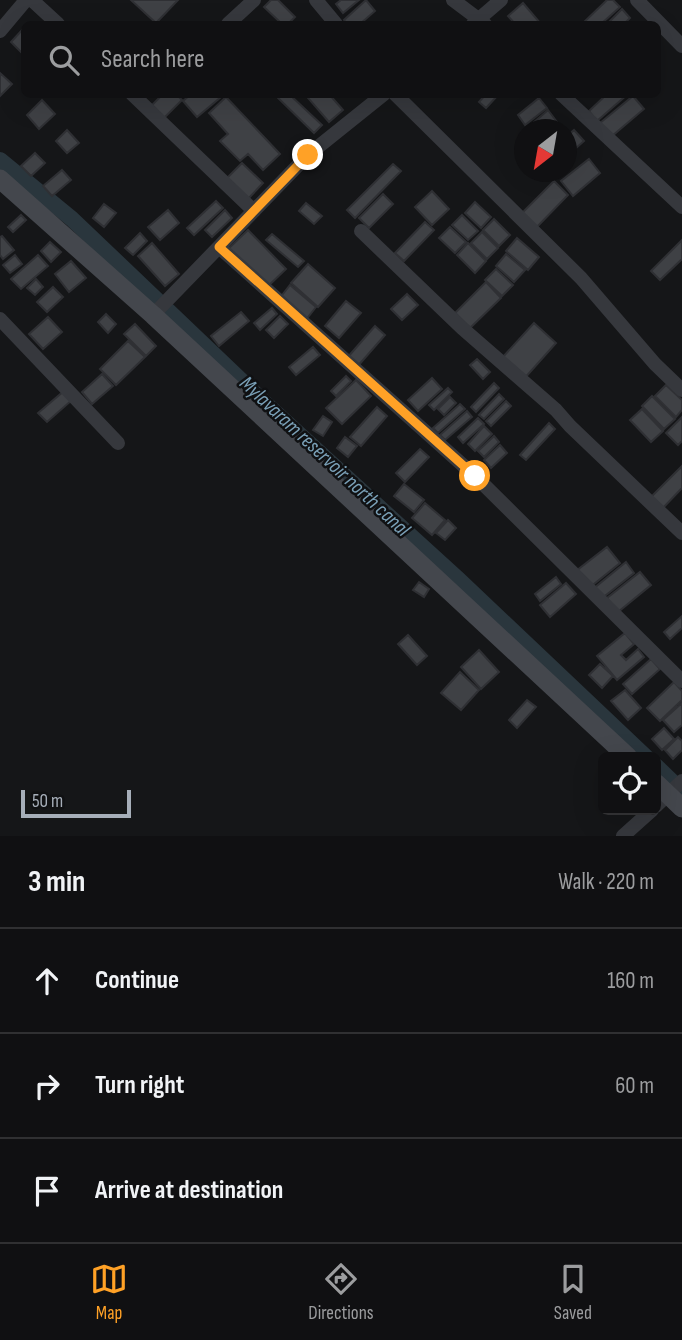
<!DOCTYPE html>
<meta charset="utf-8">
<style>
body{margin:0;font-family:"Sofia Sans Condensed",sans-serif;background:#19191b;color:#f1f3f6}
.controls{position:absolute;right:21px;bottom:21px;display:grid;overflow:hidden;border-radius:10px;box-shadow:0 7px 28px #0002}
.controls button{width:63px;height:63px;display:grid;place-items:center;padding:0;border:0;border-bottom:2px solid #303032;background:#101012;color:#f1f3f6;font:35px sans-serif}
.compass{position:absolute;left:514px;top:119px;width:63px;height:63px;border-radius:50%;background:#101012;box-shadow:0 7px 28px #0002;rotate:211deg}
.scale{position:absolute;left:21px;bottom:18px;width:110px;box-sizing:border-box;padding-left:7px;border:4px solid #a6aeb9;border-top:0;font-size:19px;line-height:24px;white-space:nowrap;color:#a6aeb9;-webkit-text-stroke:5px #101113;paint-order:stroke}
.stop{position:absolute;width:21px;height:21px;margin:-16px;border:5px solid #ffa126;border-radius:50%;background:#fff}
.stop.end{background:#ffa126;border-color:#fff;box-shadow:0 2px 7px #0008}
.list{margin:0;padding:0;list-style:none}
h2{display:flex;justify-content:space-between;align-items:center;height:91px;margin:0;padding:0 28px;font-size:30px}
h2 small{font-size:23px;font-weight:400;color:#9c9d9f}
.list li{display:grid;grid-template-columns:46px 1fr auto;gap:21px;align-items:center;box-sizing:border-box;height:105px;padding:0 28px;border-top:2px solid #303032}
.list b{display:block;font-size:26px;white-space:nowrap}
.list em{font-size:23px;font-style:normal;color:#9c9d9f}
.icon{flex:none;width:38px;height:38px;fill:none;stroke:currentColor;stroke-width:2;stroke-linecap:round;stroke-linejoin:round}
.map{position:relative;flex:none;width:682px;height:836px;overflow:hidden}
.search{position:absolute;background:#101012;box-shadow:0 7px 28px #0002;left:21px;right:21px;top:21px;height:77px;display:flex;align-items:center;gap:18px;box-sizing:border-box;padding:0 24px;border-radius:10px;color:#9c9d9f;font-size:26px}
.sheet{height:406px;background:#101012}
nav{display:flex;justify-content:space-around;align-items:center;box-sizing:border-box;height:98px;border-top:2px solid #303032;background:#101012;font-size:19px;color:#9c9d9f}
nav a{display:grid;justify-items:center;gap:4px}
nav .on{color:#ffa126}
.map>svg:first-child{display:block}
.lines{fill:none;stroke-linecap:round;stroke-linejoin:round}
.canal{stroke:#2a363d;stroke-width:16}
.building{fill:#3f4145;stroke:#2f3034;stroke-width:2}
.minor{stroke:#36383d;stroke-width:14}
.secondary{stroke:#44474d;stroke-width:19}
.route{stroke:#ffa126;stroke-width:9}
.labels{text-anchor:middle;stroke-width:5;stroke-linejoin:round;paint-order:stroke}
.water-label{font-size:21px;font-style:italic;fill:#7aa0b7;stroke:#101113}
</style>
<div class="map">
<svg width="682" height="836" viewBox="0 0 682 836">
<rect width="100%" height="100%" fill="#151618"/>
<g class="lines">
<path class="canal" d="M0,160L72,219L266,404L458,579L646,757
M656,766L682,791"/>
</g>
<path class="building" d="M131,0H178L156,23Z
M271,0H278L295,17L288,24H282L264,7Z
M341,0H359L343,13L336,4Z
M366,0L375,11L360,24H347L344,20Z
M607,0H613L620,7L601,24H582Z
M523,3L541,24H515L508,16Z
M622,9L630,18L624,24H607Z
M23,29L24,30V55L11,42Z
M0,73L12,84L0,96Z
M163,94H176L182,100L164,118L152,105Z
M191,94H219L221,97L197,117L183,101Z
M274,94H289L322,125L314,133Z
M313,94H329L343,110L329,122L308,98Z
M486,94H499L486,108L479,102Z
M607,94H628L597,121L589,111Z
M633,96L644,109L612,136L600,123Z
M226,97L280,154L263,170L248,154L240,161L220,141L228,134L209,113Z
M539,98L547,108L525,125L518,115Z
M42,100L55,114L39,129L27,115Z
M548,110L557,122L548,130H525Z
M67,130L79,143L67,153L56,141Z
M574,130L584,141L566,157V137Z
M35,153L45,163L31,176L21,166Z
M589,159L600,173L573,196L561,181Z
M242,163L263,183L247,200L226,179Z
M393,164L401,171L355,218L347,210Z
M62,170L71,180L52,196L43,186Z
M554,181L568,195L532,232L518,217Z
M432,191L449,209L432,225L415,207Z
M383,194L393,204L369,228L359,218Z
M216,201L223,208L194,235L187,228Z
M475,202L491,217L481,228L465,213Z
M306,203L322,216L314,224L299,211Z
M104,204L116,213L104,227L93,218Z
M168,210L179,223L160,240L148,227Z
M225,210L232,218L212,237L205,230Z
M21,215L26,220L13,232L8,227Z
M462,215L478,231L468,240L452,225Z
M494,219L510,235L499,246L483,230Z
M425,222L434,230L404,261L395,253Z
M450,227L466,242L455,253L439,238Z
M248,230L286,269L265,289L228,249Z
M482,232L498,248L487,259L471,243Z
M140,233L147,241L133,255L125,248Z
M272,234L304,261L298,267L266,240Z
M2,236L14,250L3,259L0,255V237Z
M517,238L539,257L528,270L506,251Z
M682,240V259L660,280L651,271Z
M50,242L61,252L51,262L41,251Z
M152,243L179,274L165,286L138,256Z
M468,243L486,261L475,273L457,255Z
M506,254L525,270L514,282L496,266Z
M15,255L22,264L10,273L3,265Z
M38,255L48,266L21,289L11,279Z
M71,261L86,278L69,292L55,274Z
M308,264L335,288L318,307L291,283Z
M496,269L513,285L502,296L485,280Z
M36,279L43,287L35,295L27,288Z
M486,282L501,298L470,328L455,313Z
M290,285L316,307L305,321L279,299Z
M53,287L63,297L47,312L37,302Z
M407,294L418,305L402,320L391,309Z
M346,301L361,313L339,338L325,326Z
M272,308L277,314L260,330L254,323Z
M241,312L249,321L219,346L211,336Z
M106,314L116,324L108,333L98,322Z
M280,316L288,324L274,338L266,330Z
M48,317L62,332L43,349L29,334Z
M534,323L556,343L523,380L501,359Z
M135,324L156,346L146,356L124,334Z
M375,326L385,335L357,367L347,358Z
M128,341L145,357L116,385L100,369Z
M313,347L320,355L296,375L289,367Z
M477,359L490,372L483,379L470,365Z
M102,374L113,386L92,404L82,392Z
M346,376L351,381L336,396L331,391Z
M432,378L442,389L418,411L408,400Z
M356,380L371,396L342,424L326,408Z
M494,383L499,388L476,412L471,407Z
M666,385L682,400V410L676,417L655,396Z
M448,388L452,392L434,410L429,405Z
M64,391L72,400L47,422L38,413Z
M499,394L504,399L484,419L479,415Z
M652,396L675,419L664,429L642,406Z
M450,397L456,403L444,415L438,409Z
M506,401L511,406L491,426L486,421Z
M460,404L465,409L438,433L433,428Z
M377,407L387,416L361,446L350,437Z
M642,409L663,431L651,442L630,420Z
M467,411L472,417L445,440L440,435Z
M323,416L332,422L323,436L313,430Z
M682,417V441L678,445L666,433Z
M478,418L484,424L463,443L458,437Z
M549,423L555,429L526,460L520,455Z
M484,426L492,434L475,451L468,444Z
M494,436L499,442L484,457L478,451Z
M345,437L357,446L348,457L337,448Z
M500,445L507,453L491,468L484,460Z
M420,449L429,457L405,482L396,473Z
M682,466V488L662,509L650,498Z
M404,484L424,500L414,512L394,496Z
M425,503L445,520L432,535L412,518Z
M448,520L456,528L445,540L436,533Z
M607,547L620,563L589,588L576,571Z
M626,562L634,573L601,599L593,589Z
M640,572L651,585L618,612L607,598Z
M556,577L561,584L540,601L535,594Z
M419,582L429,589L424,597L413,590Z
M566,583L576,594L550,617L540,605Z
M682,616V628L670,639L664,632Z
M625,633L634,644L621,655L626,660L638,649L644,657L617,680L597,656Z
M408,635L427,656L417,665L398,644Z
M479,650L499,672L481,689L461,667Z
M651,659L660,669L632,694L623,684Z
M600,664L613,676L602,688L589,675Z
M460,672L479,690L461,710L441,693Z
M674,682L682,691V700L660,721L647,708Z
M625,690L641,708L628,720L611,701Z
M527,700L536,707L517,728L509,720Z
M682,703V725L674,732L663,720Z
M664,728L674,739L662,750L652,739Z
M678,737L682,741V750L673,759L665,750Z"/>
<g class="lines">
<path class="minor" d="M32,0L58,24
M316,0L336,24
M453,0L485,24
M637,0L682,46
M228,24L254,0
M473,24L501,0
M0,31L26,0
M132,94L254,211
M395,94L581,278L655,364L682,390
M561,94L682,207
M361,231L462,328L556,410L570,426L682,533
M219,247L475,476L682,681
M153,315L308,155L384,94
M0,319L118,443
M656,806L682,781
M623,836L652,810"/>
<path class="secondary" d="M0,179L153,315L628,757
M656,783L682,808"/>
</g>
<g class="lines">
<path class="route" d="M308,155L219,247L475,476"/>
</g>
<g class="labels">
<g class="water-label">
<text transform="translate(325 456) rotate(43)" y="7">Mylavaram reservoir north canal</text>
</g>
</g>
</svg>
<div class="controls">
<button><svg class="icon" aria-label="locate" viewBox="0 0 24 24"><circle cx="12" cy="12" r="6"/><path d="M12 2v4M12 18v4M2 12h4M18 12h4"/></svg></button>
</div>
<svg class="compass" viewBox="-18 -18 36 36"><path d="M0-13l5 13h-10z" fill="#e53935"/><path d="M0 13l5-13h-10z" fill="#9c9d9f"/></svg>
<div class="scale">50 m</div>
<div class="stop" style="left:475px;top:476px"></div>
<div class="stop end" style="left:308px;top:155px"></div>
<div class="search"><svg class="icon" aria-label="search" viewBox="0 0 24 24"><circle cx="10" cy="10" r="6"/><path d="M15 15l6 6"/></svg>Search here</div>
</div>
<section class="sheet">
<h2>3 min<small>Walk · 220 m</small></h2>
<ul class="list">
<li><svg class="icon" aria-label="ahead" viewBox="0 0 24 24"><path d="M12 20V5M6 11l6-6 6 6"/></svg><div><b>Continue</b></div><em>160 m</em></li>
<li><svg class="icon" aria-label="right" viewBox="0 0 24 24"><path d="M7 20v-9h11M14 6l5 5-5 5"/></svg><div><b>Turn right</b></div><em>60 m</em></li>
<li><svg class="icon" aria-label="arrive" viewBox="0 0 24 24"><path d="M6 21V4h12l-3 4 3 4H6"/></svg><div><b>Arrive at destination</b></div></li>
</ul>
</section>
<nav>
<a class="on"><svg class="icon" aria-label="map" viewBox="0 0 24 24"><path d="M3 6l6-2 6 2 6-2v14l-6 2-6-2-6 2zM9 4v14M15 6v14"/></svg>Map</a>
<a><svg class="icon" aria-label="directions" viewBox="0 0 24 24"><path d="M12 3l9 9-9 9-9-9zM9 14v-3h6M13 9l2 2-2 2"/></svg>Directions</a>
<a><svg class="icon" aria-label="saved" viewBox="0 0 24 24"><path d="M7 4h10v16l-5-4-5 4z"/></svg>Saved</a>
</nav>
